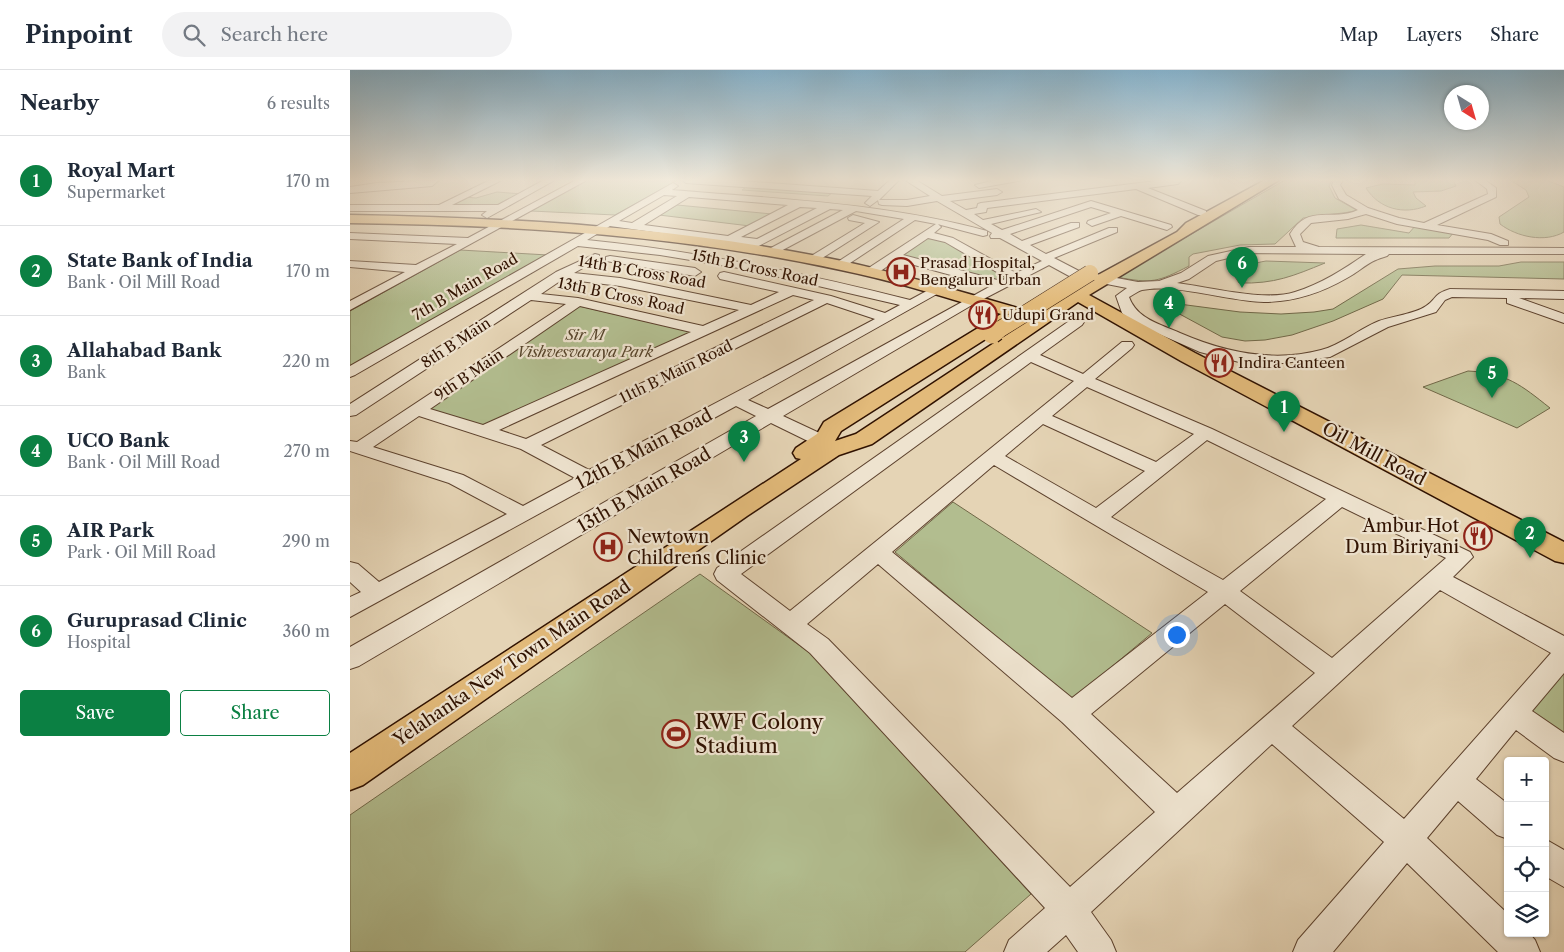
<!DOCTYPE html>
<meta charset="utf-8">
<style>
body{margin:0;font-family:"Libre Caslon Text",serif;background:#f2f2f3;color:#1f2937}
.controls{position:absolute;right:15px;bottom:15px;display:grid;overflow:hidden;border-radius:5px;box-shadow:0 1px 4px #0004}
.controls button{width:45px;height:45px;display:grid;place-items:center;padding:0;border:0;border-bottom:1px solid #e0e1e3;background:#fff;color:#1f2937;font:25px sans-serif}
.compass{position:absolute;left:1094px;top:15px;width:45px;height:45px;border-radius:50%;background:#fff;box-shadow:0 1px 4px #0004;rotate:143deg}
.you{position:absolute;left:826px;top:564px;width:18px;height:18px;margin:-12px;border:4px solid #fff;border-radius:50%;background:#1a73e8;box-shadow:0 0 0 8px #1a73e833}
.badge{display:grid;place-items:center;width:32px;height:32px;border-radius:50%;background:#0b8043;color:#fff;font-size:16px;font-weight:700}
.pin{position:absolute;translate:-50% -41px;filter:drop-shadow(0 1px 2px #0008)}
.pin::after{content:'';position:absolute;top:26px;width:18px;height:15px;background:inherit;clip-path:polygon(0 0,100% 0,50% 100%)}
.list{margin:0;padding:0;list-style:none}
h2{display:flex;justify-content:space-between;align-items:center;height:65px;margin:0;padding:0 20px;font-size:21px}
h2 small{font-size:16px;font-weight:400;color:#747a83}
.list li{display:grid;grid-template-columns:32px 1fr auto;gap:15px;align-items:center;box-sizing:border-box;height:90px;padding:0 20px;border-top:1px solid #e0e1e3}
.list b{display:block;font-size:19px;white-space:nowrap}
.list p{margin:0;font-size:16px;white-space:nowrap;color:#747a83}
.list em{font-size:16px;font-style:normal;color:#747a83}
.actions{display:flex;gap:10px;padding:15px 20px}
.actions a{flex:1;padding:11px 0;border:1px solid #0b8043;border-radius:5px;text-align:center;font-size:18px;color:#0b8043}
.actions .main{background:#0b8043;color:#fff}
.icon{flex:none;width:28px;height:28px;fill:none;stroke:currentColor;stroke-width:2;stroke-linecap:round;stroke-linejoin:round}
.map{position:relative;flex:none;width:1214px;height:882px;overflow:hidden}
header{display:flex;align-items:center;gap:30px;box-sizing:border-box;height:70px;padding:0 25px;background:#fff;border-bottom:1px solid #e0e1e3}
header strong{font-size:24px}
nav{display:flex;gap:28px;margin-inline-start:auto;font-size:18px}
.search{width:350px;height:45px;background:#f2f2f3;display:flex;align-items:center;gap:12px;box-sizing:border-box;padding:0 18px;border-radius:28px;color:#747a83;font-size:19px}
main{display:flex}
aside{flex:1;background:#fff}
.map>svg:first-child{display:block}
.green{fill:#b2bd8f;stroke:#716848}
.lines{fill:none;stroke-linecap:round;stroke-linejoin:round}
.minor-casing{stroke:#5d422e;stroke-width:2}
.major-casing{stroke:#301201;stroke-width:3}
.minor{fill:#eee3cf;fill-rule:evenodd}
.major{fill:#e2ba7a;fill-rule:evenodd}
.major-bridge-far1-casing{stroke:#301201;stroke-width:17;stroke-linecap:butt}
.major-bridge-casing{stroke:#301201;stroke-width:21;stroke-linecap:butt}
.major-bridge-far1{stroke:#e2ba7a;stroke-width:16}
.major-bridge{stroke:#e2ba7a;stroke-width:19}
.labels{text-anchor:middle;stroke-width:4.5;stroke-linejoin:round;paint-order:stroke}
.far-poi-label{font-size:15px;fill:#301201;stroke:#eee3cf;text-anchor:start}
.far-street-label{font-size:15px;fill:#301201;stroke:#eee3cf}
.far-park-label{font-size:15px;font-style:italic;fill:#57452c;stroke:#eee3cf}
.street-label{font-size:18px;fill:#301201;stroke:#eee3cf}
.poi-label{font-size:18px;fill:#301201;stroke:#eee3cf;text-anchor:end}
.near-poi-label{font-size:21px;fill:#301201;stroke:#eee3cf;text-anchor:start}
</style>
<header>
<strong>Pinpoint</strong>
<div class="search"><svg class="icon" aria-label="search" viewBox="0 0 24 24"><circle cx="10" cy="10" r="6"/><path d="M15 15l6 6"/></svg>Search here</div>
<nav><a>Map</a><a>Layers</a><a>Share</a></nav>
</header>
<main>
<aside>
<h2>Nearby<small>6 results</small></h2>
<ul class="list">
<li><span class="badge">1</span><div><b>Royal Mart</b><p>Supermarket</p></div><em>170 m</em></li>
<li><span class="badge">2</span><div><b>State Bank of India</b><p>Bank · Oil Mill Road</p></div><em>170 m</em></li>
<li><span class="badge">3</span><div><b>Allahabad Bank</b><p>Bank</p></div><em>220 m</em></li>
<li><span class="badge">4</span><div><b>UCO Bank</b><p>Bank · Oil Mill Road</p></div><em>270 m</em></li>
<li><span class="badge">5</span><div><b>AIR Park</b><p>Park · Oil Mill Road</p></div><em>290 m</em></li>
<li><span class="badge">6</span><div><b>Guruprasad Clinic</b><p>Hospital</p></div><em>360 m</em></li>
</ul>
<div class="actions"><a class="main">Save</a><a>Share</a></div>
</aside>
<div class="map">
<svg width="1214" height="882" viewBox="0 0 1214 882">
<rect width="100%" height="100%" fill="#e5d4b5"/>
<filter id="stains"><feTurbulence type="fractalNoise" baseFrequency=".004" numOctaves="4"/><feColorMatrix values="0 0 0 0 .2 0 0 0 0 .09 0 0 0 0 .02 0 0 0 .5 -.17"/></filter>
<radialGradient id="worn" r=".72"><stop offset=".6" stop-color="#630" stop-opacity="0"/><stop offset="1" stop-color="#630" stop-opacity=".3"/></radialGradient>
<path class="green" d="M237,110L326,111L265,145L181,141Z
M935,110H982L979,116L985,128L1008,141L953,148L925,174L890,175L843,184L839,187V196C808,212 802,214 767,207Z
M1065,110H1103L1106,116L1091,121L1063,122L1066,128L1076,136C1054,145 1029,139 1016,118L1033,114L1065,115Z
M1160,110H1196L1214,117V162C1195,173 1167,167 1150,154L1149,147L1179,127L1176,120Z
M399,115L483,122L478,126L392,120Z
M147,122L172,124L147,137H91L114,127L126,128Z
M327,135L422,144L400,156L309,145Z
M1011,155L1059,163L1066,155L1104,162L1099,168H986L987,159Z
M577,167L594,171L656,207L647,212L550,185Z
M110,180L198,185L0,298V241Z
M916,191L975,193C943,206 925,214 889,213L885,207C894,197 903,193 916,191Z
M1171,192H1214V209L1052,205L1033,229L983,251L942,265L915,270L895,271L872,267L824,241L821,235L829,234L890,242L931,244L964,242L983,239L1048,199L1085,196H1149Z
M229,236L342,262L131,357L75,339Z
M1118,301C1157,303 1171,315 1200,338L1167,358L1073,317Z
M603,432L802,563L722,630L545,482Z
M350,504L460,583L681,824L615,882H0V745Z
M1214,585V679L1164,643Z"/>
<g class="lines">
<defs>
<path id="minor" d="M89,110L82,116L0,123V117L27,113Z
M140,110H152L102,135H148L194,110H205L137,148L132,145L137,141H0V135H89Z
M226,110H237L0,240V231L55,202L0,197V191L66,195L107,174L0,169V163L118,168Z
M332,110H376L528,121L540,110H549L529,130H557L580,126L555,110H566L592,126L647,119L652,122L647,125L600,131L616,140L627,138L628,134L631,133L813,110H832L828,114L798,118L856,141V145H848L786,119L637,138L636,142L624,144L633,150L686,139L691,142L641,154L652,160L741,131L821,155L822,157L817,160L771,146L742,156L737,153L738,151L761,143L741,137L660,164L672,171L721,153H729V157L680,175L696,184L759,158H767V162L704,188L729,201L788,212L809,211L831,203L858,186L899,177H946L940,164C959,133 982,152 1008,140L989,129L982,115L984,110H993L990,115L996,125L1018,138L1049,148L1074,153L1138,124L1137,119L1125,110H1135L1146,118V127L1087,155L1141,164L1158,171V175H1150L1138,170L1047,154L1016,144L998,149L961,153L950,164L953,172L969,177L1214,178V184H1039L1037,186C1016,192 1015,198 997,208C971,223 944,232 914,232C879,231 822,213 792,220C788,221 783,225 779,227C787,249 810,254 830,263C874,282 923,293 971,280C991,275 1009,259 1029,251C1042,246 1065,244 1076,236C1087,229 1083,224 1100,219L1214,221V229L1169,228L1214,244V253L1157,233V228L1102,227L1095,230L1086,242L1038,257L980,287L934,293L889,292L850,282L784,253L772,243L766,226L777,218L721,207L699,195L622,235L433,346L478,367L481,371L478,375H466L421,353L9,596L0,599V577L406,346L386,336L0,547V527L11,522L0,512V492L8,494L29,512L157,444L99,413L0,381V371L7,372L216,234L181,230L6,345L0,346V334L206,202L245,184L249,185V189L224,203L270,208L401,235L429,222L370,209L368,206L370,203L374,202L481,226L535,243L550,235L395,199L310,185L228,176L5,305L0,307V296L323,113L328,116L322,120C428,129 534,133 637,161V165L633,166L591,155L588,154L591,157L584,163L603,168L666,203L692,191L650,168H641L640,166L642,163L587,131L557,136L532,135L529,134L528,130L520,136L515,133L522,126L336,113ZM314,125L327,126L282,153L269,151ZM339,127L438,135L378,166L294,155ZM450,137L467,138L407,169L391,167ZM480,139L493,140L419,179V183H427L506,141L554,149L486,193V197H494L565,150L586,154L517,199V205H525L546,190L641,216L418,339L398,330L594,220L592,217H584L560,230C454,203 347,181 237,170L260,156L397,175L391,179L397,182ZM578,168L595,172L657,208L651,211L553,185ZM899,183L1016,184C994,199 971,214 945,222C915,232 860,217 827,213L839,209L866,191ZM213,209L270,216L389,240L353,256L228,228L191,224ZM443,225L464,230L176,369L149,360ZM477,233L525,249L239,400L191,375ZM230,236L341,262L133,355L80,339ZM69,346L171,379L225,408L173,436L113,405L23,377Z
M646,110H673L629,118L625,115Z
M503,145L529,152L466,192H458V188L515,153L499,150L498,148Z
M260,186L345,198L351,202L345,206L256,191V187Z
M727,248L732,249L734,252L732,255L690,285L733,304L772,272H782L784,275L782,278L745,309L862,359L1120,482L1123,487L1103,507L1214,566V603L1182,641L1214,663V692L1204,688L1166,660L1126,709L1158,734V769L1147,765L1108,731L1077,768L1158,844V863H1179L1185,870L1190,882H1148L1057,793L983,882H943L948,870L1034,772L922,674L741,842L761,870L766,882H728L716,865L697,882H654L659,870L695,838L460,583L367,510L364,504L367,498L722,249ZM681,292L724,311L440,541L391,504ZM737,317L844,364L806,392L702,346ZM693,354L795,401L746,438L655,386ZM857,370L976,429L873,510L761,447ZM644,395L858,522L722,628L542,482ZM992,437L1096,488L982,588L890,521ZM528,494L712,652L805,742L720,817L478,569L457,554ZM1090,520L1201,583L1054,749L942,656ZM875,534L965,603L827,723L741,644Z
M1195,769L1214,780V817L1195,806Z"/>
<path id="major" d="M915,110H929L739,225L845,283L1214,472V493L1205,491L831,291L728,232L522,374L489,385L397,446L13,715L0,720V683L451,389L446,388L443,383L446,378L467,364L474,352L651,244C598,228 545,211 491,200C330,165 165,155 0,153V145C165,148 331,157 492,191C556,205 619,224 682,242L684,247L715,226L706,221L708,218L714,216L726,219L748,205L827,162L836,153ZM667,249L679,250L506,364L485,371L491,361Z"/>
</defs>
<use href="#minor" class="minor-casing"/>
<use href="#major" class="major-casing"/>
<use href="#minor" class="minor"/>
<use href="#major" class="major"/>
<defs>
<path id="major-bridge-far1" d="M644,263L740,203"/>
<path id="major-bridge" d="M642,264L646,261"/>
</defs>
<use href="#major-bridge-far1" class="major-bridge-far1-casing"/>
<use href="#major-bridge" class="major-bridge-casing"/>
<use href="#major-bridge-far1" class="major-bridge-far1"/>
<use href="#major-bridge" class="major-bridge"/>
</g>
<linearGradient id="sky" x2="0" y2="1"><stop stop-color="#87b6d2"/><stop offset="0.47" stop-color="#f3ecde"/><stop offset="1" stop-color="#f3ecde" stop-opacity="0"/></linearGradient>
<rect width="1214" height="234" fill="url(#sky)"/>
<defs>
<symbol id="hospital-ring" viewBox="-11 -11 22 22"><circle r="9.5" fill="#eee3cf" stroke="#8f2418" stroke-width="1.5"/><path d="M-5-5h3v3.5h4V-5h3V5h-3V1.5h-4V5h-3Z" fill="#8f2418"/></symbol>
<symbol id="restaurant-ring" viewBox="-11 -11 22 22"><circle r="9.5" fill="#eee3cf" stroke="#8f2418" stroke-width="1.5"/><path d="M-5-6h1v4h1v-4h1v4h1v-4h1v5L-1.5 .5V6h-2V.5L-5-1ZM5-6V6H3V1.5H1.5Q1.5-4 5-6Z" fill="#8f2418"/></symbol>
<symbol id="stadium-ring" viewBox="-11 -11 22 22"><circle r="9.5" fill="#eee3cf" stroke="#8f2418" stroke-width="1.5"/><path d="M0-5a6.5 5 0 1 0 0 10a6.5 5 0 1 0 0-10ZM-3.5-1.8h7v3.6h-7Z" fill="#8f2418"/></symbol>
</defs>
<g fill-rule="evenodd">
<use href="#hospital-ring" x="535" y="186" width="32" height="32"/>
<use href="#restaurant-ring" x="617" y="229" width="32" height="32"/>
<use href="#restaurant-ring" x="853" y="277" width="32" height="32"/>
<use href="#restaurant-ring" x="1112" y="450" width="32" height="32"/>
<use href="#hospital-ring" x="242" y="461" width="32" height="32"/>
<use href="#stadium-ring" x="310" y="648" width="32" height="32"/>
</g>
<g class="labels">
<g class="far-poi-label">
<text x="570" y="198">Prasad Hospital,<tspan x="570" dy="17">Bengaluru Urban</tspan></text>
<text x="652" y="250">Udupi Grand</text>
<text x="888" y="298">Indira Canteen</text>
</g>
<g class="far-street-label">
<text transform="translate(405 198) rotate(12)" y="5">15th B Cross Road</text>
<text transform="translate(292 202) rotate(10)" y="5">14th B Cross Road</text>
<text transform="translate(115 217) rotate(-30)" y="5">7th B Main Road</text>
<text transform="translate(271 226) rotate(12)" y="5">13th B Cross Road</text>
<text transform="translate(106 273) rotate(-33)" y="5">8th B Main</text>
<text transform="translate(326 302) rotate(-26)" y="5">11th B Main Road</text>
<text transform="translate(119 305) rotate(-34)" y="5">9th B Main</text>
</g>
<g class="far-park-label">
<text x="235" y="270">Sir M<tspan x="235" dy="17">Vishvesvaraya Park</tspan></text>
</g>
<g class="street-label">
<text transform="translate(294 379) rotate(-28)" y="6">12th B Main Road</text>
<text transform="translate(1024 384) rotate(28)" y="6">Oil Mill Road</text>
<text transform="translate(294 420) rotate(-30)" y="6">13th B Main Road</text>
<text transform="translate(162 593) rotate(-34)" y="6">Yelahanka New Town Main Road</text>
</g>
<g class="poi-label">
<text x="1109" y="462">Ambur Hot<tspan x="1109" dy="21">Dum Biriyani</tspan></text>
<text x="277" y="473" text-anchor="start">Newtown<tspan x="277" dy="21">Childrens Clinic</tspan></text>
</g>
<g class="near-poi-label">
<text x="345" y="659">RWF Colony<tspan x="345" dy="24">Stadium</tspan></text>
</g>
</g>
<rect width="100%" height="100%" filter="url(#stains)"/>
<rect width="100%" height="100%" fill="url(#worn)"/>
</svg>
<div class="controls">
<button>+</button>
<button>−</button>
<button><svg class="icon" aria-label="locate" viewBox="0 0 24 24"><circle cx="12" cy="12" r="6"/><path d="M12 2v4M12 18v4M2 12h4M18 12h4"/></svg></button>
<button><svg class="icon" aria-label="layers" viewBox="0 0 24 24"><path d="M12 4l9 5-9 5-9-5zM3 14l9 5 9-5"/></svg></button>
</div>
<svg class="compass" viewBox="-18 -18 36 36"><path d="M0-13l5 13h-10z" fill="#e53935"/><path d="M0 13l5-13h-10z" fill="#747a83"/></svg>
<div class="you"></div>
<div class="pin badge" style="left:934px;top:362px">1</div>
<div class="pin badge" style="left:1180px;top:488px">2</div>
<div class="pin badge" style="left:394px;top:392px">3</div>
<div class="pin badge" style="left:819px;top:258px">4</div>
<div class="pin badge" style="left:1142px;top:328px">5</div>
<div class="pin badge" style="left:892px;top:218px">6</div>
</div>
</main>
